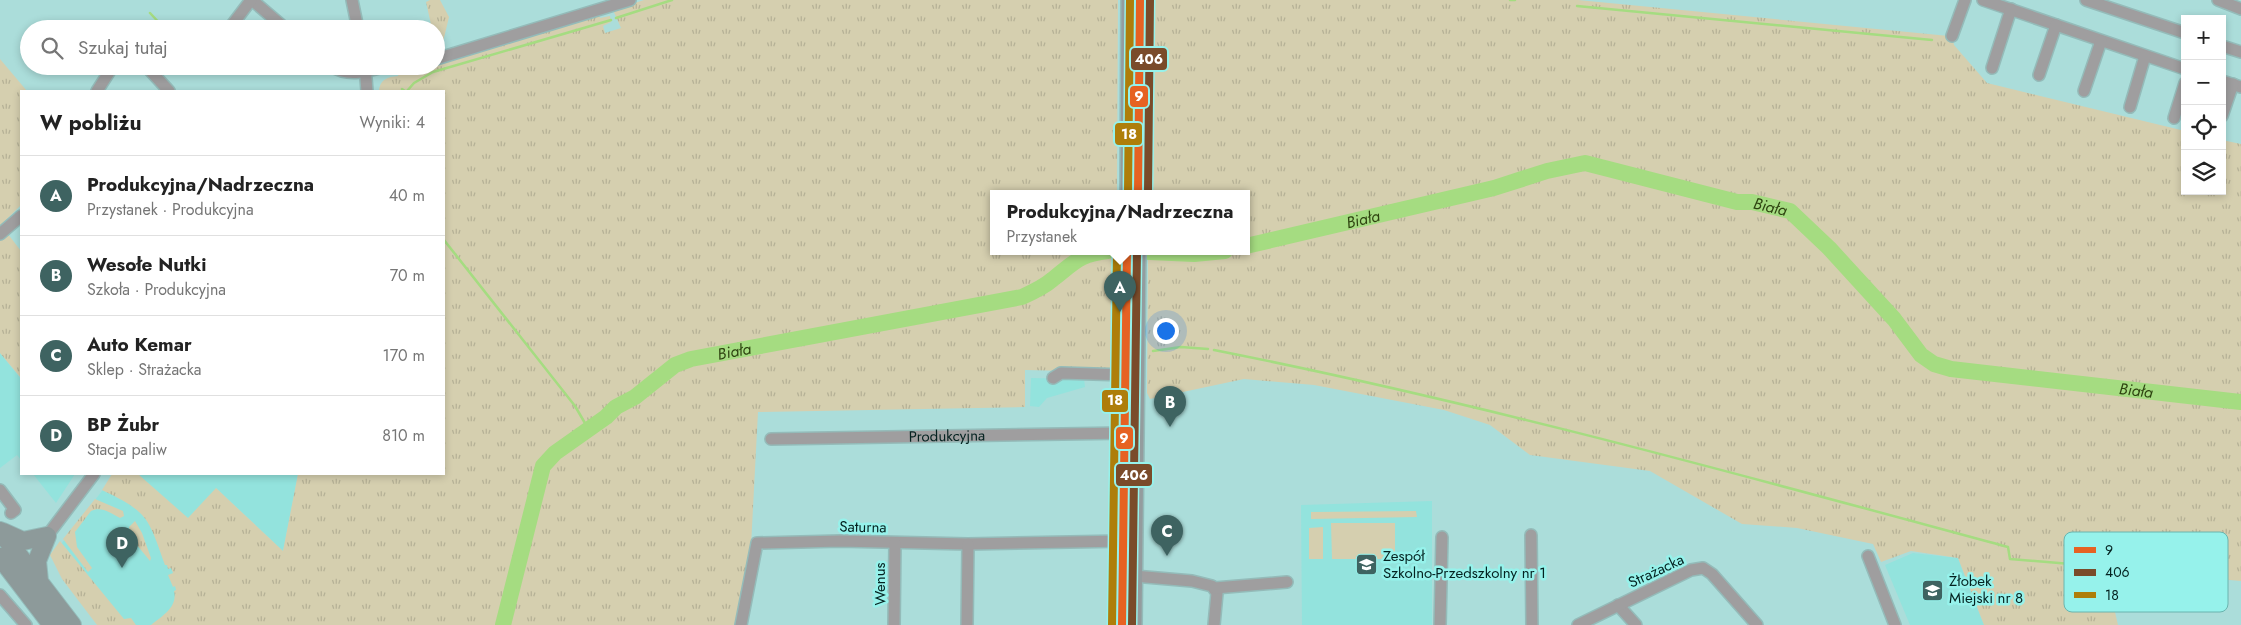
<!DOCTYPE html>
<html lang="pl">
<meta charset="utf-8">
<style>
body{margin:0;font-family:Jost,sans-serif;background:#f6f6f6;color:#222}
.controls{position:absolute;right:15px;top:15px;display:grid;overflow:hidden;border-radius:0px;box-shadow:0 2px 8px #0003}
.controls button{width:45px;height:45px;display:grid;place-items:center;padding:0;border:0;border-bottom:1px solid #e0e0e0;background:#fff;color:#222;font:25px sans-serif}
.you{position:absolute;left:1165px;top:330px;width:18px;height:18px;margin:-12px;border:4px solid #fff;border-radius:50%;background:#1a73e8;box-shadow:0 0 0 8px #1a73e833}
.badge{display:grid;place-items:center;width:32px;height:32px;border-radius:50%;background:#3e6361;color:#fff;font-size:16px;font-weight:700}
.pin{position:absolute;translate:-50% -41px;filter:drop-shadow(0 1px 2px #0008)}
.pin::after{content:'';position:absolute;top:26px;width:18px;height:15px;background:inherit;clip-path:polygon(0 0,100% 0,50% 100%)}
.popup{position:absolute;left:990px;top:190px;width:260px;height:65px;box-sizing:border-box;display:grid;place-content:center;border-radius:0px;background:#fff;filter:drop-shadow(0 1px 4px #0005);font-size:16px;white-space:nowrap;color:#767676}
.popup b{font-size:19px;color:#222}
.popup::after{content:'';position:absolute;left:50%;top:100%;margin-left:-10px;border:10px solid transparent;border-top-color:#fff}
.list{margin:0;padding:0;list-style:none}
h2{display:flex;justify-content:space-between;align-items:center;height:65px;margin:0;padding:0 20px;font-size:21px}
h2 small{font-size:16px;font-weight:400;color:#767676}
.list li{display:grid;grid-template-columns:32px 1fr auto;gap:15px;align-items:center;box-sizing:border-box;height:80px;padding:0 20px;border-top:1px solid #e0e0e0}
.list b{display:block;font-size:19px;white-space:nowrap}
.list p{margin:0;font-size:16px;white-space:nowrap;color:#767676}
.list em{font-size:16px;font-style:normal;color:#767676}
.icon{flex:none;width:28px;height:28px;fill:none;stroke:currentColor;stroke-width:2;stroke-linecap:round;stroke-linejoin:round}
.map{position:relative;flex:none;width:2241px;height:625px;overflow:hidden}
.search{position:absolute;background:#fff;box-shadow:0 2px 8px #0003;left:20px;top:20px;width:425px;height:55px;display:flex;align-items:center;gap:12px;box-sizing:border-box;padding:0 18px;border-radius:28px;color:#767676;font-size:19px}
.panel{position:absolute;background:#fff;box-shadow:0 2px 8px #0003;left:20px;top:90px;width:425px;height:385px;border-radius:0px}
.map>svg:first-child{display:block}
.built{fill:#93e3dd}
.grass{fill:url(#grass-tufts)}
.garden{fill:#d5cfaf}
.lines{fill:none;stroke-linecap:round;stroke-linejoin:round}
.stream{stroke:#a5dc81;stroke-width:2.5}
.river{stroke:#a5dc81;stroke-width:16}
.minor-casing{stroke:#94bbb9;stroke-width:14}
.major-casing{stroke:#94bbb9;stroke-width:18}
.highway-casing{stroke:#94bbb9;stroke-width:20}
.minor{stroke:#9f9e9f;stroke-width:11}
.major{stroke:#949c9e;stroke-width:15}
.highway{stroke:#8d9a9a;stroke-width:18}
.bus-1-casing{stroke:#96f2eb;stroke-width:11}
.bus-2-casing{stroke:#96f2eb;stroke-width:11}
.bus-3-casing{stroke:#96f2eb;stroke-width:11}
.bus-1{stroke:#e66222;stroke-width:8}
.bus-2{stroke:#7a4b2a;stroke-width:8}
.bus-3{stroke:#ae7e0a;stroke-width:8}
.labels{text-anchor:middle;stroke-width:5;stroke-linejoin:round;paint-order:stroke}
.street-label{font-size:15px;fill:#042220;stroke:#96f2eb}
.poi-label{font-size:15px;fill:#042220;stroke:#96f2eb;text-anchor:start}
.water-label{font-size:16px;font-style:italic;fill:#2e4310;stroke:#96f2eb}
.key{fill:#96f2eb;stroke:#6ab4ae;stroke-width:1}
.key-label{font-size:14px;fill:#042220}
.line-badge{stroke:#96f2eb;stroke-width:2}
.badge-label{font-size:14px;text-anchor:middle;font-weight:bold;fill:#fff}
</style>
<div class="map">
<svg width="2241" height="625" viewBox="0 0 2241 625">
<defs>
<pattern id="grass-tufts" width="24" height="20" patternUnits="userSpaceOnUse" patternTransform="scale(1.25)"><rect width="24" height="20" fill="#d5cfaf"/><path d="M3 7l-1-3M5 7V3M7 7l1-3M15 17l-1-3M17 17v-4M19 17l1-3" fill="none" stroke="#b5b196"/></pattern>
</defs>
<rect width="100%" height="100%" fill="#abddda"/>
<path class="built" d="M0,353L21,379V460L17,455L0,468Z
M1031,378L1084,379L1085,387L1047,398L1039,407L1030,406Z
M33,474H75L56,503Z
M115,474H298L283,551L216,488L223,549L165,625H109L55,552Z
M1432,501V625H1302L1301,505Z
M1913,553L1958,558L1984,625H1910L1885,565Z"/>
<path class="grass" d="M430,0H440L449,17L443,42L436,43V29H432L426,2Z
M644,0H1118L1117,193H994V251H1116L1115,372L1025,370V407L758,412L751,546L736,625H151C162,616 178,607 174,591L176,590L175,586L173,587L168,575L173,573L171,568L168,569L167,565H165C148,517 148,512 102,490L112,474H138L188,518L216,488L283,551L298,474H444V91H379C380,79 388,77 398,76L400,69L416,66H436V63L599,14L600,18L610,16L611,22L603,26L605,33L621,28L613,10Z
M1151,0H1578L1949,36H1952L1954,45L1987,83L2185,131V191H2222V140L2241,144V581L2105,569L2118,625H1984L1958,558L1911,551L1881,562L1873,544L1797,528L1742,524L1650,471L1530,455L1490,425L1444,410L1314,385L1244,379L1150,399L1147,393L1148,251H1246V193H1149Z
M0,59L27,91H21V205L1,225L21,251V378L0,353Z
M95,499L123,511L124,516L120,518C110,513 102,506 91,511L75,532L77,547L92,568L88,572L63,539Z
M135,521L142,533L151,558L150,561L132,539L129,527Z
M60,541L124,619L131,618L136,625H97L62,579L50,555Z"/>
<path class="garden" d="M1416,511L1417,517L1311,519V512Z
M1331,523H1395V559H1332Z
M1323,527V559H1309V528Z"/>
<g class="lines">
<path class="stream" d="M1510,0H1515
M1577,6L1932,40
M150,13L165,29
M616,18L672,0
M402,89L405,91
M407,91L414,83L433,72L611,20
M444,240L575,406L589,430
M1214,350C1482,403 1745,476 2008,547L2010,559L2214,576
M1153,351L1181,347L1208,349"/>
<g class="river">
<path id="s1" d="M1246,246L1494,188L1547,171L1585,163L1737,202H1752L1790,211L1829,248L1894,319L1921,355L1934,364L1951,369L2241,402"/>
<path d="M1128,251L1194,254L1225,251"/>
<path id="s2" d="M503,625L543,466L555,453L606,417L616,407L635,397L675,365L691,359L1022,297C1033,292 1044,287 1053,279C1074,263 1079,254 1108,251"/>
</g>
<defs>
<g id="minor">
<path d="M252,0L286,29"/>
<path d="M352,0L358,29"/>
<path d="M1983,0L2185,69"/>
<path d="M2086,0L2185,33"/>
<path d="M2218,0L2241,9"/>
<path d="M229,29L251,0"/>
<path d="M1952,36L1965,0"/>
<path d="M2222,46L2241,52"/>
<path d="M436,59L630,0"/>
<path d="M146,66L169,91"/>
<path d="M331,66C349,78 368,71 387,66"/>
<path d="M365,66L367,91"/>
<path d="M1992,68L2011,9"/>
<path d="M2039,75L2056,25"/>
<path d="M2222,81L2241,87"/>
<path d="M97,91L113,66"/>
<path d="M2084,91L2101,41"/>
<path d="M2130,107L2145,56"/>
<path d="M2222,116L2233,84"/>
<path d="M2174,118L2185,83"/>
<path d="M0,234L21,216"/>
<path d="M1053,378L1061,373L1126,375"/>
<path id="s3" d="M771,439L1125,433"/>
<path d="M0,490L15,510L11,513"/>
<path d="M1531,535L1532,625"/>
<path d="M47,536L94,474"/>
<path d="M1868,556L1895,625"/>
<path d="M1134,576L1192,581L1212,586L1217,593L1214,625"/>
<path d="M1215,588L1287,582"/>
<path d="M0,595L26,625"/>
<path d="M1618,605L1636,625"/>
<path d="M741,625L757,543L840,541L968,544L1124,541"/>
<path d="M894,625L895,543"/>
<path d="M967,625L968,544"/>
<path d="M1440,625L1442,537"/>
<path d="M1578,625L1691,570L1703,568L1712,574L1757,625"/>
</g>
<path id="major" d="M1128,193L1129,0
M1138,193L1140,0
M1122,625L1127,251
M1134,625L1138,251"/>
<path id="highway" d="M0,531L72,625
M3,532L23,541L47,536
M0,557L52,625
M39,581L37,561L47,536"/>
</defs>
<use href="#minor" class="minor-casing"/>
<use href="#major" class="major-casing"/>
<use href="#highway" class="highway-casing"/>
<use href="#minor" class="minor"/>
<use href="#major" class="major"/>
<use href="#highway" class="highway"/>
<defs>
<path id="bus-1" d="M1138,193L1140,0
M1122,625L1127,251"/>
<path id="bus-2" d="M1148,193L1150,0
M1132,625L1137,251"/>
<path id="bus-3" d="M1128,193L1130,0
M1112,625L1117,251"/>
</defs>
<use href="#bus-1" class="bus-1-casing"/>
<use href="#bus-2" class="bus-2-casing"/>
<use href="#bus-3" class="bus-3-casing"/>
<use href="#bus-1" class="bus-1"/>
<use href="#bus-2" class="bus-2"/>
<use href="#bus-3" class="bus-3"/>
</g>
<defs>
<symbol id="school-square" viewBox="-11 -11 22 22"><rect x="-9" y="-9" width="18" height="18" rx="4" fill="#3e6361" stroke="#96f2eb"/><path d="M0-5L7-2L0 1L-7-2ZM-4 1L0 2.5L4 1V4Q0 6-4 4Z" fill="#fff"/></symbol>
</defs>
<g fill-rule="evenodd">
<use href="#school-square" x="1354" y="552" width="25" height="25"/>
<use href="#school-square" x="1920" y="578" width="25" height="25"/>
</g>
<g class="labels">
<g class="street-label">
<text dy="5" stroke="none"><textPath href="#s3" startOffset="176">Produkcyjna</textPath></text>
<text transform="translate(863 527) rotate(1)" y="5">Saturna</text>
<text transform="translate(1656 571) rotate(-25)" y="5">Strażacka</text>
<text transform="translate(880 584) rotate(-90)" y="5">Wenus</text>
</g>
<g class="poi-label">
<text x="1383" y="561">Zespół<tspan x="1383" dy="17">Szkolno-Przedszkolny nr 1</tspan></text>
<text x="1949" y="586">Żłobek<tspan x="1949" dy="17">Miejski nr 8</tspan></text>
</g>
<g class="water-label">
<text dy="6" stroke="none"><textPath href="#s1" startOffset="540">Biała</textPath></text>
<text dy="6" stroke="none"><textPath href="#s1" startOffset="120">Biała</textPath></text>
<text dy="6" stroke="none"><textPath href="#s2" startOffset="392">Biała</textPath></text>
<text dy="6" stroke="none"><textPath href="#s1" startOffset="975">Biała</textPath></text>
</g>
</g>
<rect x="2064" y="532" width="164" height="80" rx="8" class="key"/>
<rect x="2074" y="547" width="22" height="6" fill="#e66222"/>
<rect x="2074" y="569" width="22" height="7" fill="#7a4b2a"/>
<rect x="2074" y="592" width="22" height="6" fill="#ae7e0a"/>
<g class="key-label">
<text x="2105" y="555">9</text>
<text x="2105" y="577">406</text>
<text x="2105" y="600">18</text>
</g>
<g class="line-badge">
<rect x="1130" y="47" width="38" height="24" rx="5" fill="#7a4b2a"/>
<rect x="1129" y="85" width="20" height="23" rx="5" fill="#e66222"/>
<rect x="1114" y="122" width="29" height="24" rx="5" fill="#ae7e0a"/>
<rect x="1101" y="389" width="28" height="24" rx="5" fill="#ae7e0a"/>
<rect x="1115" y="426" width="19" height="24" rx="5" fill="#e66222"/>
<rect x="1115" y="463" width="38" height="24" rx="5" fill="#7a4b2a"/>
</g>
<g class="badge-label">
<text x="1149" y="64">406</text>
<text x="1139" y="101">9</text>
<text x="1129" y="139">18</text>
<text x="1115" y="405">18</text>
<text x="1124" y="443">9</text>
<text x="1134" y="480">406</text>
</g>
</svg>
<div class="controls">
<button>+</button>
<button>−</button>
<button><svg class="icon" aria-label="locate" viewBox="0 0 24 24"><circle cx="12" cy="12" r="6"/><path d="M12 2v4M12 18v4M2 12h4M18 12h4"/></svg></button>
<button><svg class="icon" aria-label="layers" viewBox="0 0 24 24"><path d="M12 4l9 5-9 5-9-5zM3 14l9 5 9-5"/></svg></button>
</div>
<div class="you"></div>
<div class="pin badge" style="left:1120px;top:312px">A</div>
<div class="popup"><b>Produkcyjna/Nadrzeczna</b>Przystanek</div>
<div class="pin badge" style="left:1170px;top:427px">B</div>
<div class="pin badge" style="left:1167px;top:556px">C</div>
<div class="pin badge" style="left:122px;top:568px">D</div>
<div class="search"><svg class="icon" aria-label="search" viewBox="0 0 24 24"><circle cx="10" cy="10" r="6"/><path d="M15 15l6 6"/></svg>Szukaj tutaj</div>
<section class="panel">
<h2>W pobliżu<small>Wyniki: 4</small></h2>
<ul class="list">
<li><span class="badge">A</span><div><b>Produkcyjna/Nadrzeczna</b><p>Przystanek · Produkcyjna</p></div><em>40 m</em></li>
<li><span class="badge">B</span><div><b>Wesołe Nutki</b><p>Szkoła · Produkcyjna</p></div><em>70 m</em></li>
<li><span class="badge">C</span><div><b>Auto Kemar</b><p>Sklep · Strażacka</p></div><em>170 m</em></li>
<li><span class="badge">D</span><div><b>BP Żubr</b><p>Stacja paliw</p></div><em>810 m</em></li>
</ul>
</section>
</div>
